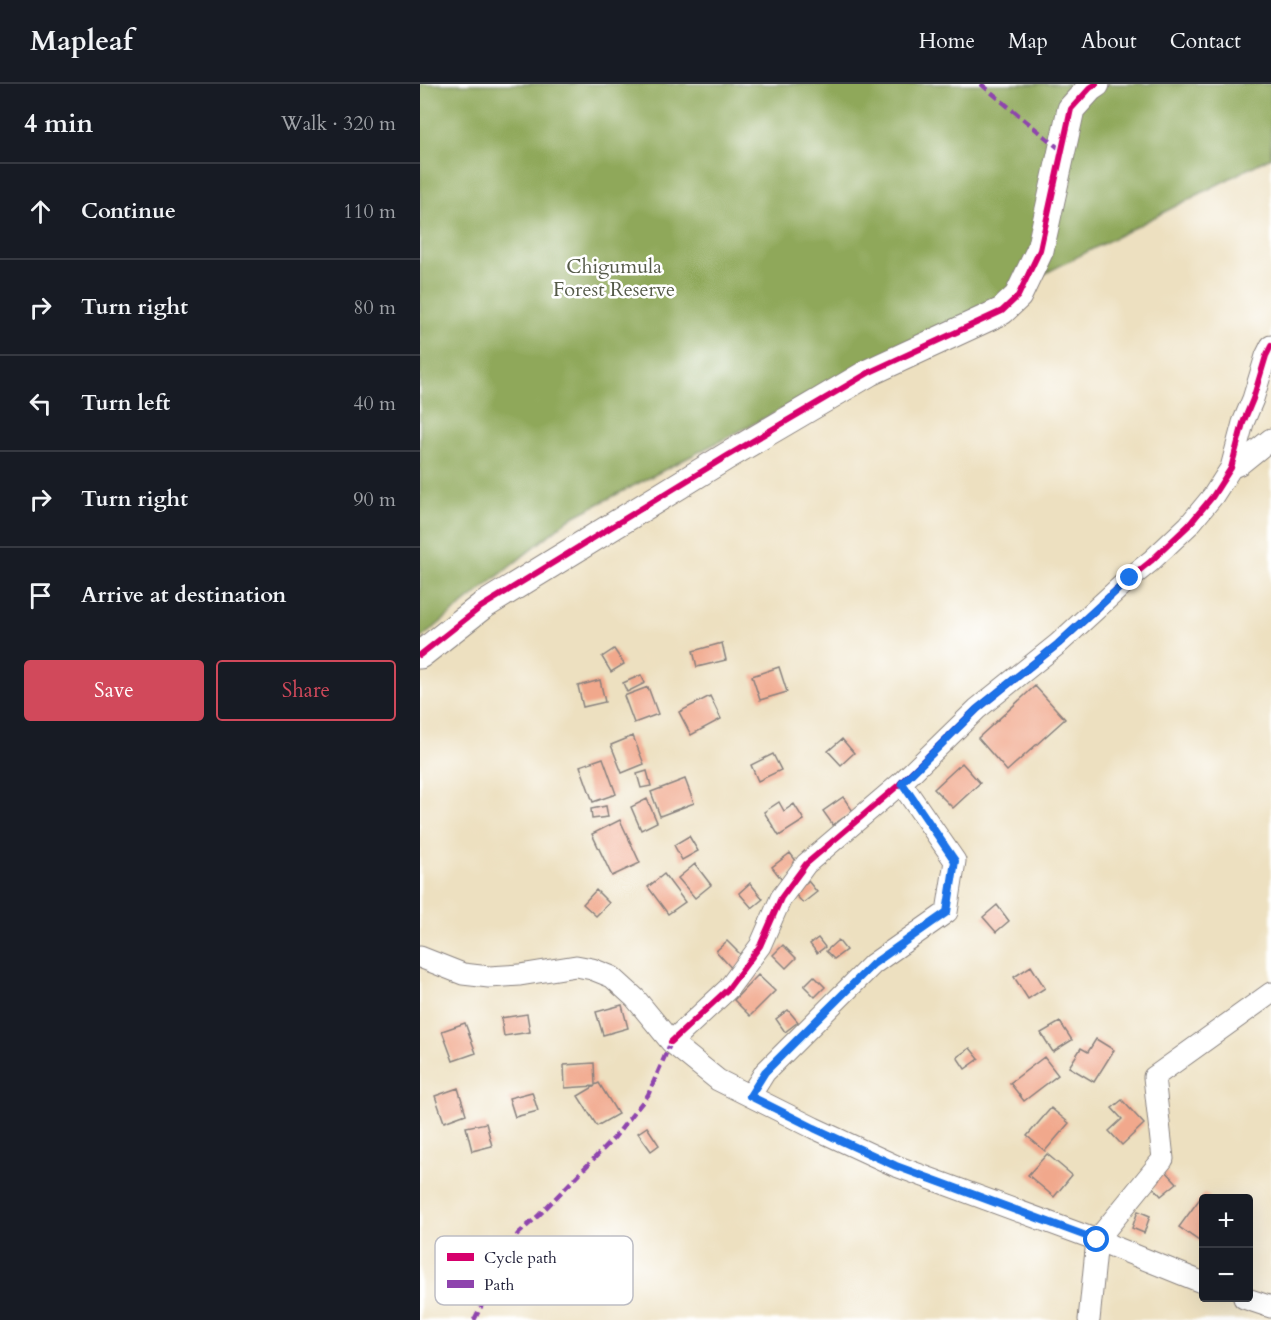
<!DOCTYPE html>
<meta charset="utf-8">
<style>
body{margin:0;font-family:Cardo,serif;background:#242831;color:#f1f3f6}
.controls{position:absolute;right:18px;bottom:18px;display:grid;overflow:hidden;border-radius:6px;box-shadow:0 6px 24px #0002}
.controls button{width:54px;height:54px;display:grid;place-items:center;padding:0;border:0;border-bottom:2px solid #363941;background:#171b24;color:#f1f3f6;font:30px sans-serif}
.stop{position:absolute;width:18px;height:18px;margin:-14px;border:4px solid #1a73e8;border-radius:50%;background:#fff}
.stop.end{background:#1a73e8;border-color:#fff;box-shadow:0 2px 6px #0008}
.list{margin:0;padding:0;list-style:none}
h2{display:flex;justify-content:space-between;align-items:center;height:78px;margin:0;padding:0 24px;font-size:26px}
h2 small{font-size:20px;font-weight:400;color:#9ea1a6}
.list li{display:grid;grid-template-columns:39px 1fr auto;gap:18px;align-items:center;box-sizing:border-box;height:96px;padding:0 24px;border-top:2px solid #363941}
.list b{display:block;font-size:22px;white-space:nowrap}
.list em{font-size:20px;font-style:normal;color:#9ea1a6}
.actions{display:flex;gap:12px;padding:18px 24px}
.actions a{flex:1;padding:14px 0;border:2px solid #d1495b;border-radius:6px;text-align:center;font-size:21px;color:#d1495b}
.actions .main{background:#d1495b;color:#fff}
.icon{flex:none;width:33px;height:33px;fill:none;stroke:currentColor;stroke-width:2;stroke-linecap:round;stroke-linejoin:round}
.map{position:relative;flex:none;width:851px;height:1236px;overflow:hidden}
header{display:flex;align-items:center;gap:36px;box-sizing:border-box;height:84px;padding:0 30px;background:#171b24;border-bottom:2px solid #363941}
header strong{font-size:28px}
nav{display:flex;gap:33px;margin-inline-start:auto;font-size:21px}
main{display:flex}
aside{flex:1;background:#171b24}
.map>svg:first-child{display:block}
.forest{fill:#8fa85a;stroke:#58654a;stroke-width:1.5}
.building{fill:#f1a88c}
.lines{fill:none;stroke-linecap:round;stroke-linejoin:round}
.minor-casing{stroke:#88817e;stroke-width:23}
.tertiary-casing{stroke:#88817e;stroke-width:29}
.minor{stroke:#fff;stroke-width:21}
.tertiary{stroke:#fff;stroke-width:27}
.quiet{stroke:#8e44ad;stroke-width:4.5;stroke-dasharray:9 4.5;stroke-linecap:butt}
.cycleway-casing{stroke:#fff;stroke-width:10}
.cycleway{stroke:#d6006c;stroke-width:6}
.route{stroke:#1a73e8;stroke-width:8}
.labels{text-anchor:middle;stroke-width:5;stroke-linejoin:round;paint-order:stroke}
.park-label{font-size:20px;fill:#555a49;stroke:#fff}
.key{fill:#fff;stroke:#bdbdc4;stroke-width:1.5}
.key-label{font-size:16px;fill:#22223b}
</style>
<header>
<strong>Mapleaf</strong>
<nav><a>Home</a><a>Map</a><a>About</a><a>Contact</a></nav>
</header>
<main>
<aside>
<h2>4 min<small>Walk · 320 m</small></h2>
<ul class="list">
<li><svg class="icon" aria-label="ahead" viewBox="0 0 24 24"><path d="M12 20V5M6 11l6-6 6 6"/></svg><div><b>Continue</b></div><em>110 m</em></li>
<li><svg class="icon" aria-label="right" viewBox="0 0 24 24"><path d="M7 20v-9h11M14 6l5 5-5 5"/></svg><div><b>Turn right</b></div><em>80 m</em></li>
<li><svg class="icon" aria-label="left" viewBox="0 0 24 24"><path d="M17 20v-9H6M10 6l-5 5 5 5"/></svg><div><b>Turn left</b></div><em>40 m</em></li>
<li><svg class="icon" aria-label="right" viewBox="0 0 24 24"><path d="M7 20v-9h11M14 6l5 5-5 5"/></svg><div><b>Turn right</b></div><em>90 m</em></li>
<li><svg class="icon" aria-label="arrive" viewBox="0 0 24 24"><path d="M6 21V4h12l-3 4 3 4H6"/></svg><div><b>Arrive at destination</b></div></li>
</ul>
<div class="actions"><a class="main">Save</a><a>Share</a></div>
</aside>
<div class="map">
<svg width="851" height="1236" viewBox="0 0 851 1236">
<rect width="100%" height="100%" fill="#fff"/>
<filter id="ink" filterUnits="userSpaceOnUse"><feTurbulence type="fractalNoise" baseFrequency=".0167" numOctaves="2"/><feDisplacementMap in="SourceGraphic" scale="12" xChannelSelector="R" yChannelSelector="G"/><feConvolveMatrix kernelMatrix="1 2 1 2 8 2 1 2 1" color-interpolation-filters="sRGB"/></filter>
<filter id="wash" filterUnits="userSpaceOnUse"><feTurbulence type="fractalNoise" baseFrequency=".008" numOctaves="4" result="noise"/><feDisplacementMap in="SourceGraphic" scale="24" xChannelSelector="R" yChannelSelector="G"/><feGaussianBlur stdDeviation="1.35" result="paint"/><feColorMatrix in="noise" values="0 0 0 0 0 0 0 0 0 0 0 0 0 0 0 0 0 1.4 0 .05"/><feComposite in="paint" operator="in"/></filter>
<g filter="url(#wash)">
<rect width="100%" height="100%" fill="#ede0c0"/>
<path class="forest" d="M0,0H851V73L149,435L0,555Z"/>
<g id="blocks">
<path class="building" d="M302,559L306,576L277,583L273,567Z
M194,565L204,580L191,588L182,573Z
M359,583L367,608L340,616L332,592Z
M221,591L225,599L207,608L203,599Z
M180,596L185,618L163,623L158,602Z
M615,602L645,635L587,687L558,654Z
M228,603L238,630L214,639L204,612Z
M290,612L301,635L271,651L259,628Z
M213,652L224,680L202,689L191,661Z
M422,655L434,669L421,681L408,667Z
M353,670L361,686L338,697L331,681Z
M183,674L196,710L173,718L160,682Z
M542,679L560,699L533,724L514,705Z
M227,687L231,702L221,704L217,690Z
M265,695L274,719L240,732L231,708Z
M423,713L433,727L413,741L403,727Z
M227,715L237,738L221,746L211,723Z
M359,718L364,727L374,720L384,736L359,752L344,728Z
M186,722L188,733L172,735L171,725Z
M200,736L220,779L192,792L172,750Z
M269,752L278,767L262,776L254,761Z
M370,769L380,782L362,796L352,783Z
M275,780L291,801L275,814L258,794Z
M244,790L265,818L248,830L228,803Z
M388,797L397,808L383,819L374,809Z
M330,799L343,815L332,824L319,809Z
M176,806L189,819L176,832L163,820Z
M577,821L589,837L576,848L563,833Z
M398,854L405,863L397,869L390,860Z
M418,856L426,866L414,875L406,867Z
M307,857L326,876L314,887L296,867Z
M363,861L376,874L366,884L353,871Z
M611,882L625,904L608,915L594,893Z
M338,891L355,907L330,932L314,916Z
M394,892L405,903L395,913L384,902Z
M202,921L208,944L183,951L176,928Z
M368,926L378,938L365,948L356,935Z
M107,930L110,948L84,952L81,934Z
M640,938L652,956L633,968L621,949Z
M45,939L56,969L33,977L22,947Z
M676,955L694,966L674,998L649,983L661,964L668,968Z
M550,964L559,975L545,985L537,973Z
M624,973L638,991L604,1017L590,999Z
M174,979L175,1001L179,999L198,1030L177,1042L158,1012L175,1002L145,1004L144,981Z
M38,1004L46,1030L24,1038L15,1012Z
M112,1008L118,1027L95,1033L89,1014Z
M702,1016L724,1040L702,1061L689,1047L702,1035L692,1024Z
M631,1024L649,1039L625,1067L607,1052Z
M66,1039L72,1062L52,1067L46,1043Z
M227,1043L239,1061L231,1067L218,1049Z
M627,1070L652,1091L634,1113L608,1091Z
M745,1086L757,1099L741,1112L730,1099Z
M784,1109L791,1114H784V1157L782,1159L759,1143Z
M718,1127L730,1132L724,1149L712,1144Z"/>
</g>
</g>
<g filter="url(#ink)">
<use href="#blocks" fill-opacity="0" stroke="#88817e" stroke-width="1.5"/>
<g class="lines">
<defs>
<path id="minor" d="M811,384L820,380L851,355
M0,873L43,890L69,893L100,891L156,882L172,885L192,893L215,914L251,958L298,996L394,1044L476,1082L677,1156L784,1199
M251,958L308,905L340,862L361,814L386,780L481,699L557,625L638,560L710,494L731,477L769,441L793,412L811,384L823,339L833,315L846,272L851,262
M330,1012L345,988L453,880L527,828L535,777L481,699
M824,1214L851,1223
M669,1236L677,1156L743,1075L734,993L851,909"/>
<path id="tertiary" d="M0,571L61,523L307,372L450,288L582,227L598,212L620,166L651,25L670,4L676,0"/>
</defs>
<use href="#minor" class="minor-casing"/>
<use href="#tertiary" class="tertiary-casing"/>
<use href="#minor" class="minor"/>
<use href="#tertiary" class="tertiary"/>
<path class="quiet" d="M561,0L641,66
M54,1236L73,1200L85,1168L98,1150L118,1132L194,1054L228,1011L251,958"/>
<defs>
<path id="cycleway" d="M0,571L61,523L307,372L450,288L582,227L598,212L620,166L651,25L670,4L676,0
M251,958L308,905L340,862L361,814L386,780L481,699L557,625L638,560L710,494L731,477L769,441L793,412L811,384L823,339L833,315L846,272L851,262"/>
</defs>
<use href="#cycleway" class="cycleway-casing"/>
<use href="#cycleway" class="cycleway"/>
</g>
</g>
<g class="lines" filter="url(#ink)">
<path class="route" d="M677,1156L476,1082L394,1044L330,1012L345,988L453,880L527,828L535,777L482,699L557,625L638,560L710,494"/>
</g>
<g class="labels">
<g class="park-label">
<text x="194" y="189">Chigumula<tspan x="194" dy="23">Forest Reserve</tspan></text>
</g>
</g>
<rect x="15" y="1152" width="198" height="69" rx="9" class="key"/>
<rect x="27" y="1169" width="27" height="8" fill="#d6006c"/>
<rect x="27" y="1196" width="27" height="8" fill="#8e44ad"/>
<g class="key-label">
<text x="64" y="1179">Cycle path</text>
<text x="64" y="1206">Path</text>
</g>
</svg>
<div class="controls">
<button>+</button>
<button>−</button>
</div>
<div class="stop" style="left:677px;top:1156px"></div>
<div class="stop end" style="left:710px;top:494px"></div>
</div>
</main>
